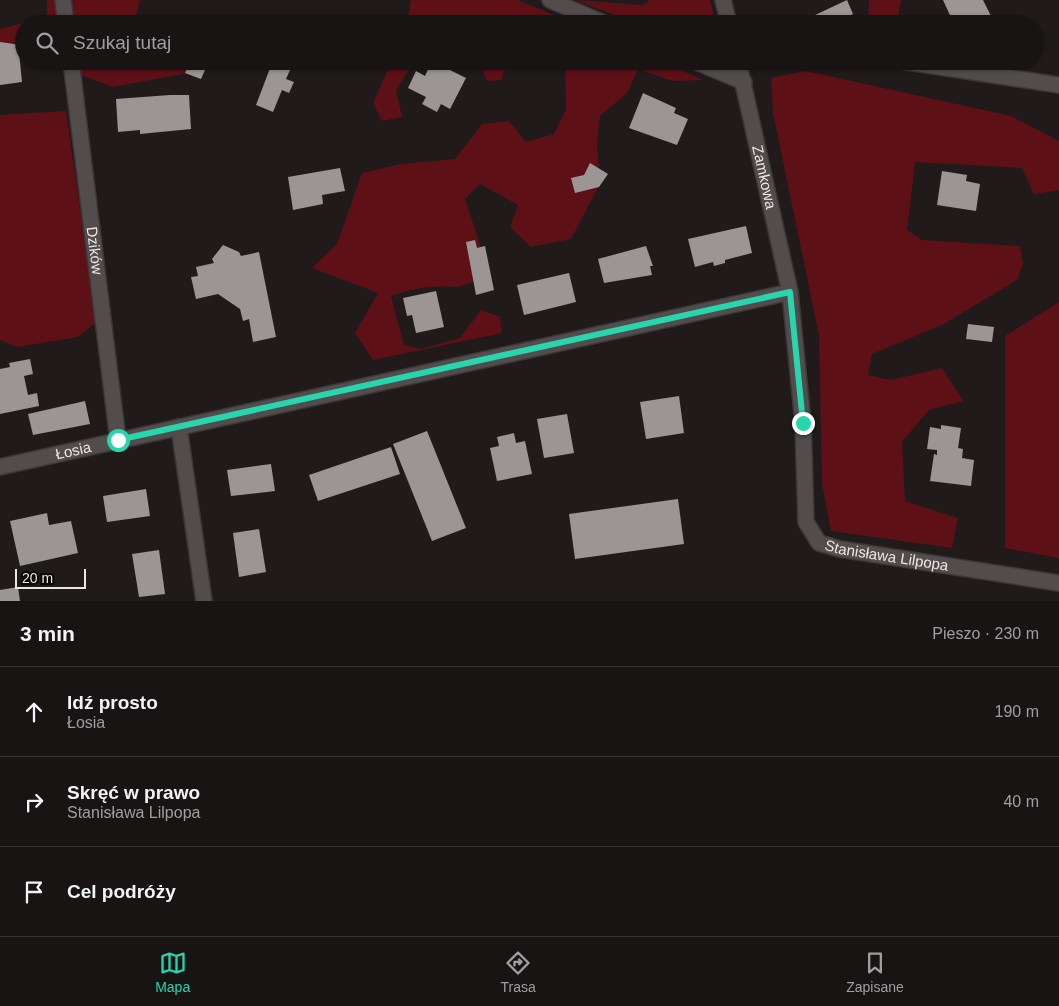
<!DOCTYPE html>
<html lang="pl">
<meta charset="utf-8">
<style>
body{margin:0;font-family:Helvetica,sans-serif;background:#252122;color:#f1f3f6}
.scale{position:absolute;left:15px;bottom:12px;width:71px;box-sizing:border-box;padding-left:5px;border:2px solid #ebe7e7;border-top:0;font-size:14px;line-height:18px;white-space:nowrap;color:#ebe7e7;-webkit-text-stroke:4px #080606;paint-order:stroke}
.stop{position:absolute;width:15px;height:15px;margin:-11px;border:4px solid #28d5ad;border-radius:50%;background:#fff}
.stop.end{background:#28d5ad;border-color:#fff;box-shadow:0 1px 5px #0008}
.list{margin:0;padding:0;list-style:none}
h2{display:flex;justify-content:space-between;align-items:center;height:65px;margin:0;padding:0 20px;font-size:21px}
h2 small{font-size:16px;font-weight:400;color:#9f9ea0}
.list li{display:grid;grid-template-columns:32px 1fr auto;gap:15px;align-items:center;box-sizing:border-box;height:90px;padding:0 20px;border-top:1px solid #363334}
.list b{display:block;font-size:19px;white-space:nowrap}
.list p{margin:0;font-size:16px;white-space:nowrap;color:#9f9ea0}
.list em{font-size:16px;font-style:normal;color:#9f9ea0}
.icon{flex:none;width:28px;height:28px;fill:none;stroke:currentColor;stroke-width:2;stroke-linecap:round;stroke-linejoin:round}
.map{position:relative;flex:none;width:1059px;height:601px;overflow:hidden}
.search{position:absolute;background:#181414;box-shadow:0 1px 4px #0004;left:15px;right:15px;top:15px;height:55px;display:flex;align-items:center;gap:12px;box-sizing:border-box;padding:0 18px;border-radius:28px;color:#9f9ea0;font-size:19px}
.sheet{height:335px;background:#181414}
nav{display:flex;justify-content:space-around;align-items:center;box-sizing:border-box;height:70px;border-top:1px solid #363334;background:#181414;font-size:14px;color:#9f9ea0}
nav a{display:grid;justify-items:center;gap:2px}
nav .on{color:#28d5ad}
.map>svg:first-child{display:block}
.green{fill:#5e1017}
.building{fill:#9c9595}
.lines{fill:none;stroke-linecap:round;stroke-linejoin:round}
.minor-casing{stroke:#3b3837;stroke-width:18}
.minor{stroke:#524c4c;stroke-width:15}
.route{stroke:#28d5ad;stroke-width:6}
.labels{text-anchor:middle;stroke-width:5;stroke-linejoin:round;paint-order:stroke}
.street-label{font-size:15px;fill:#ebe7e7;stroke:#080606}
</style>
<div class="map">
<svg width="1059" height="601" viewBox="0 0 1059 601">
<rect width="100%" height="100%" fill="#201a1a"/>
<path class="green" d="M47,0H140L134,24H24V48L22,46L0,53V29L47,17Z
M411,0H518L575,24H407Z
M575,0L642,5L650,0H710L716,24H638Z
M869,0H901L897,24H868Z
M44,61H175L188,73L113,87Z
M392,61H414L396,90L402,117L382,121L373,103Z
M479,61H508L501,80L487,81Z
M565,61H661L703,80L672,81L638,69L627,93L600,116L597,142L600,184L571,239L531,247L510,227L518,205L480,184L465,199L488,269C463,295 451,283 422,288C412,289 401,293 391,296L404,345L420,349L460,338L481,310L500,317L502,333L373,360L355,333L378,293L312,268L337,244L362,173L401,164L455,159L482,124L509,121L526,142L554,134L566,110Z
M806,71L1011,116L1059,141V190L1034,194L1022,168L915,162L907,230L922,240L1020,246L1023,264L1017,280L942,325L872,354L868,375L891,380L942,368L963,401L929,410L902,442L905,501L958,518L952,548L831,531L822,483L819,335L773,113L771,78Z
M66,111L96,323L78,337L17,347L0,340V115Z
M1059,302V558L1005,548V336Z"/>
<path class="building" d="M847,0L853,14L831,24H816L813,16Z
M943,0H983L991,16L973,24H954Z
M0,42L21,45L22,50L19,52L22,82L0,85Z
M190,61H209L201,79L185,73Z
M432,61L466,78L450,109L441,104L437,112L422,104L426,97L408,88L416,71L425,76Z
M272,63L290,70L286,79L294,82L289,93L282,90L273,112L256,105Z
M643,93L676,108L674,113L688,119L677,145L629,128Z
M170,95H189L191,129L140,134V130L118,132L116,99Z
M590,163L608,174L599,187L575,193L571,178L584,175Z
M340,168L345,191L322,195L323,204L293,210L288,177Z
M942,171L967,175L966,181L980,184L976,211L937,205Z
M746,226L752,253L725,260V263L714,266L713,262L695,267L688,239Z
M475,240L477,248L485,246L494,290L476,295L466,242Z
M223,245L239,252L241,256L259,252L276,337L253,342L249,319L243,321L240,309L218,294L196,299L191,277L198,276L196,267L214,263L212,259Z
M646,246L653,266H650L652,275L604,283L598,259Z
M569,273L576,302L524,315L517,285Z
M436,291L444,327L416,333L412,315L407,316L403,298Z
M968,324L994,327L992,342L966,339Z
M30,359L33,374L24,376L28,395L37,393L39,406L0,414V369L10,367L9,363Z
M679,396L684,433L646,439L640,402Z
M85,401L90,424L33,435L28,414Z
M567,414L574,453L544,458L537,419Z
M941,425L961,428L958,448L963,449L962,458L974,460L971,486L930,481L934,454L937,455V450L927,449L930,427L941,429Z
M427,431L466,528L432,541L393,444Z
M514,433L516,443L525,441L532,474L497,481L490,448L499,446L497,437Z
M391,447L400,474L318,501L309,475Z
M271,464L275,491L231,496L227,470Z
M146,489L150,516L107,522L103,496Z
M678,499L684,544L575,559L569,514Z
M47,513L49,525L71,521L78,553L20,566L10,521Z
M259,529L266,572L239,577L233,533Z
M159,550L165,594L139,597L132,554Z
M18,587L20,601H0V590Z"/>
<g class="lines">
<defs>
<g id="minor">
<path d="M63,0L66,24"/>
<path d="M550,0L606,24"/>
<path d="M723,0L729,24"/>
<path id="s1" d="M71,61L118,440"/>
<path d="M694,61L744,82"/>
<path id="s2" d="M738,61L790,292L803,423L806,522L819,543L840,549L1059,583"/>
<path d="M901,61L1059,85"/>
<path d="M179,427L204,601"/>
<path id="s3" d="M0,467L790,292"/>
</g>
</defs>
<use href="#minor" class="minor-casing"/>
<use href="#minor" class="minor"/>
</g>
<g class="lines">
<path class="route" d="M118,440L790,292L803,423"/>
</g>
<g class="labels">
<g class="street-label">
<text dy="5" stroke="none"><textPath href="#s2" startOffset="119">Zamkowa</textPath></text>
<text dy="5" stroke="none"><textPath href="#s1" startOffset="191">Dzików</textPath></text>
<text dy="5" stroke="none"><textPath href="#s3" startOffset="75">Łosia</textPath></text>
<text dy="5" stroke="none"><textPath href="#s2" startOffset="561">Stanisława Lilpopa</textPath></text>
</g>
</g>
</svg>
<div class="scale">20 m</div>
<div class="stop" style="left:118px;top:440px"></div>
<div class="stop end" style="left:803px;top:423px"></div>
<div class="search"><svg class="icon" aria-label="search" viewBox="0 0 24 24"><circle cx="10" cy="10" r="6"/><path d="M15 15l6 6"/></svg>Szukaj tutaj</div>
</div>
<section class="sheet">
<h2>3 min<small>Pieszo · 230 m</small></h2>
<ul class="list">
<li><svg class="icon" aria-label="ahead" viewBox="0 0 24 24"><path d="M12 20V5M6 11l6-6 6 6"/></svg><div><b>Idź prosto</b><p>Łosia</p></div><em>190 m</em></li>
<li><svg class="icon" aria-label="right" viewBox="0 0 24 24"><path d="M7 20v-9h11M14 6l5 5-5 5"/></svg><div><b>Skręć w prawo</b><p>Stanisława Lilpopa</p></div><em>40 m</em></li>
<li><svg class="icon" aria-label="arrive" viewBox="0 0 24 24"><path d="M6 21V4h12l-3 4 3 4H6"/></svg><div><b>Cel podróży</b></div></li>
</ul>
</section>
<nav>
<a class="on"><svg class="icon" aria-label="map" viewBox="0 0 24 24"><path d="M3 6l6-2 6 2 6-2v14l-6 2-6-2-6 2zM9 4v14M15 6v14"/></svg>Mapa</a>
<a><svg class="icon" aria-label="directions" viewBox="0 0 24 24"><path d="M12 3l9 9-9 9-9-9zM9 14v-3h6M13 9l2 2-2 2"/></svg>Trasa</a>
<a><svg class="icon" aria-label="saved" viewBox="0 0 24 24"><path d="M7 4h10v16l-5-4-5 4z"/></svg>Zapisane</a>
</nav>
